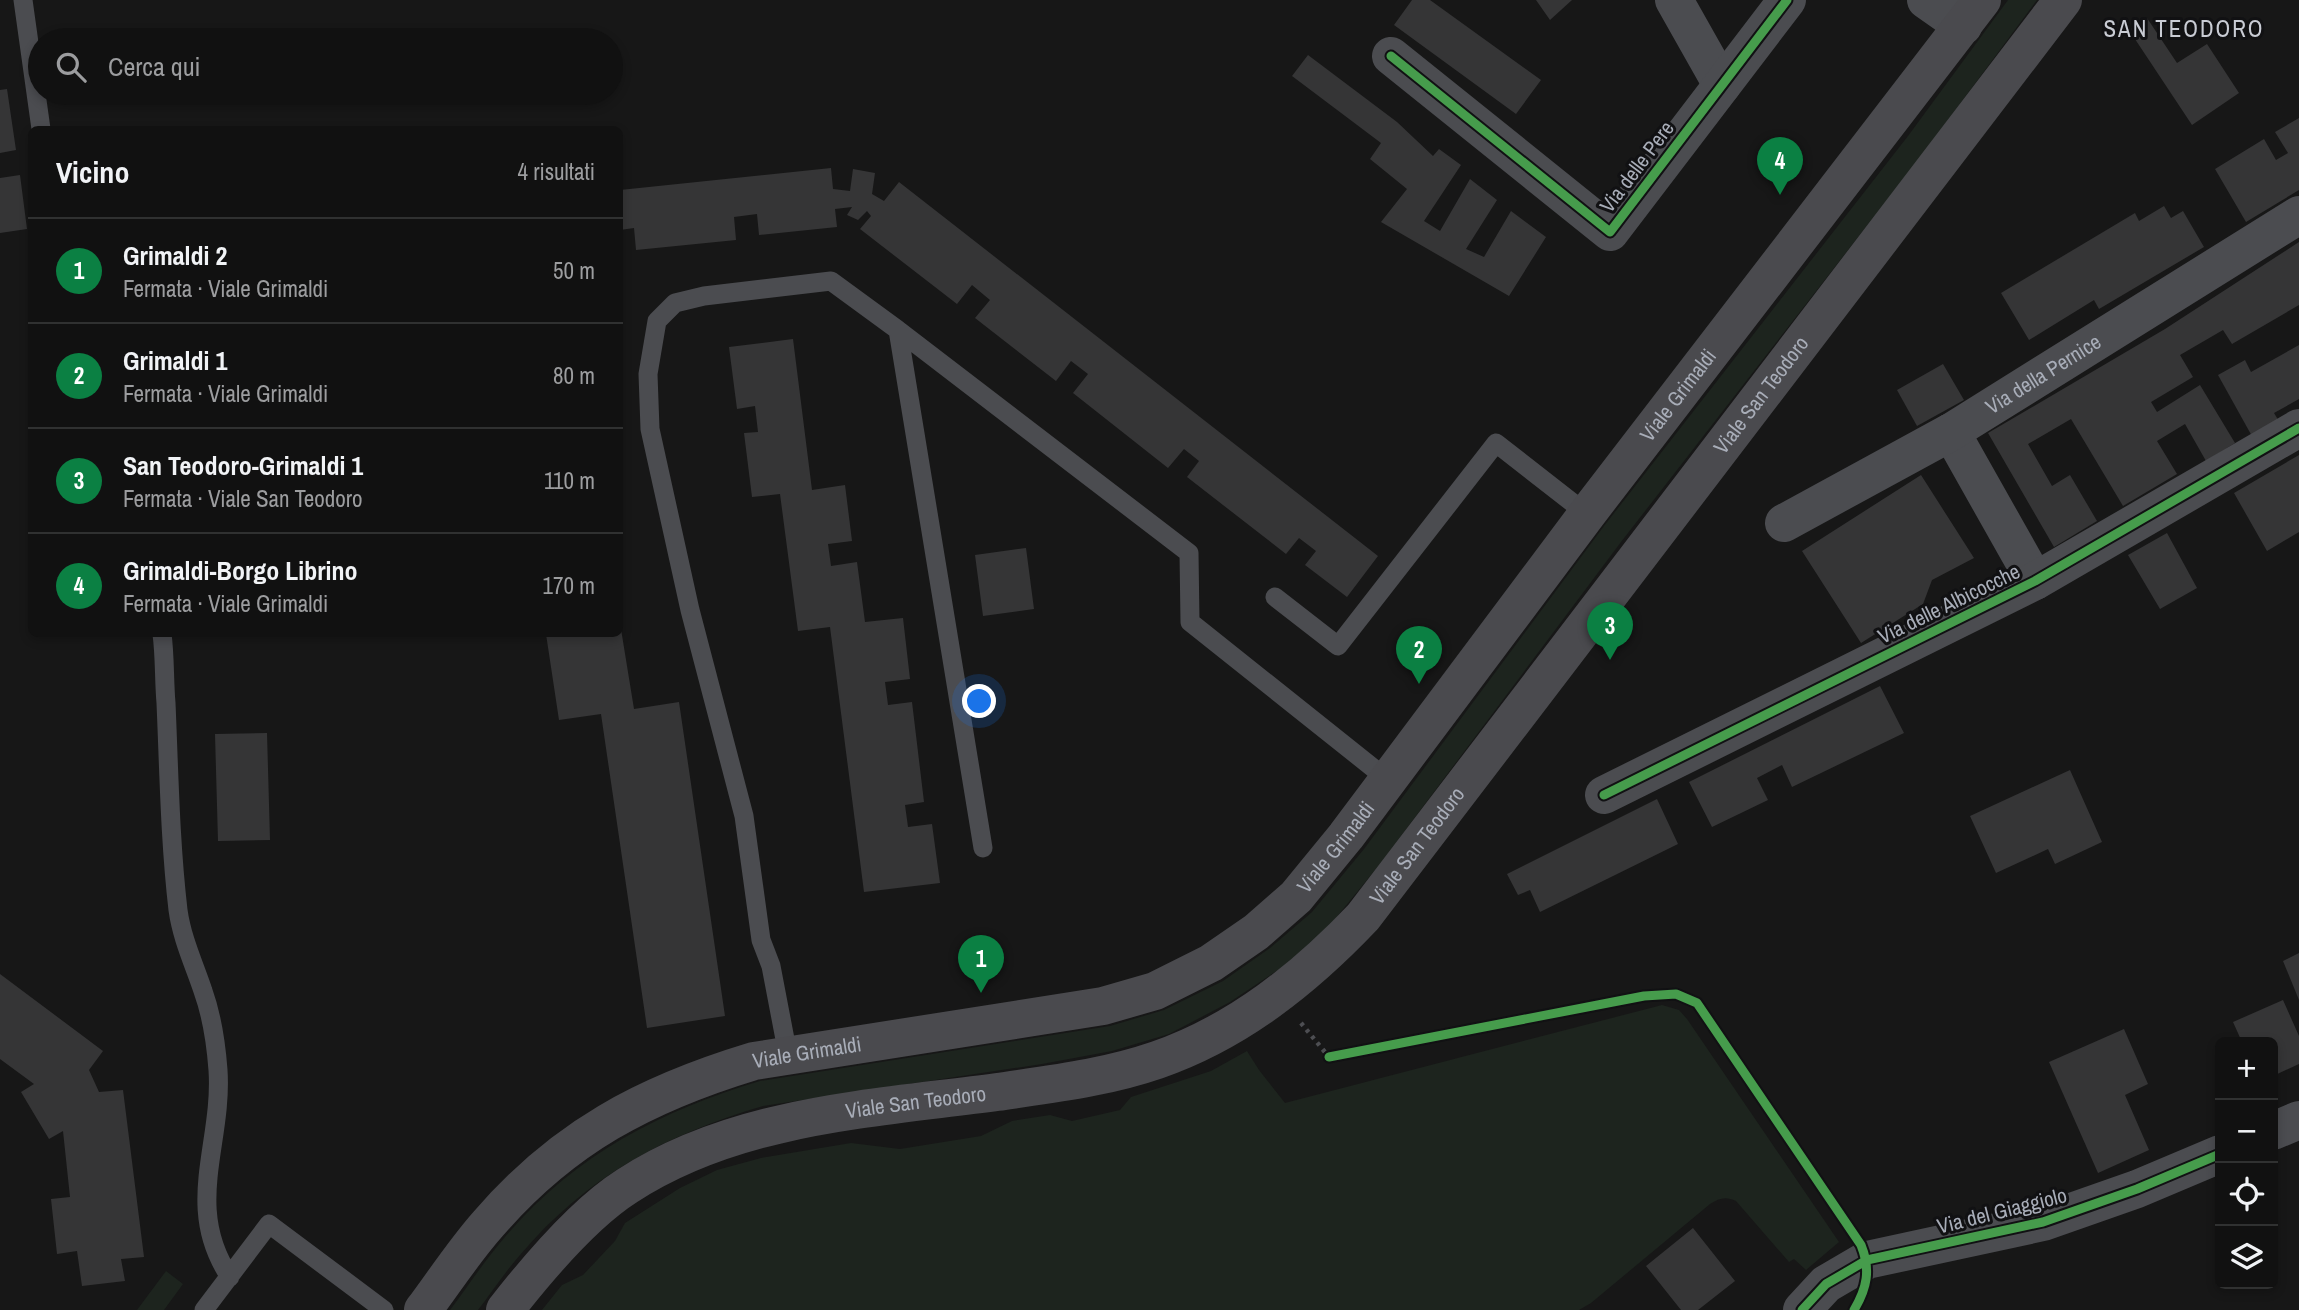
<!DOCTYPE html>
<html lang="it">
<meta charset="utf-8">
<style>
body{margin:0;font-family:"Archivo Narrow",sans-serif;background:#1e1f1f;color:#f1f3f6}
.controls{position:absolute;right:21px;bottom:21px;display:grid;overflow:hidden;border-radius:10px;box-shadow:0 4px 10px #0003}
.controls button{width:63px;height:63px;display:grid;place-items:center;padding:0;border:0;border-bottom:2px solid #303131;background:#111;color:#f1f3f6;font:35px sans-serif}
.you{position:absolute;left:980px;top:702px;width:24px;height:24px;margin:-18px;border:5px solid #fff;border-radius:50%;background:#1a73e8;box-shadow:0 0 0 10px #1a73e833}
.badge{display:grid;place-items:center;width:46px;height:46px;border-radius:50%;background:#0b8043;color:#fff;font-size:23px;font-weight:700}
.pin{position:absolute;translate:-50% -58px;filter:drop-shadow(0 2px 4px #0008)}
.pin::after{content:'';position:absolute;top:37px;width:24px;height:21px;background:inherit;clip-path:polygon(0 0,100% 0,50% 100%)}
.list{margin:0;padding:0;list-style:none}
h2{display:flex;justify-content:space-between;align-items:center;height:91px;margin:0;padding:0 28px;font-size:30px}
h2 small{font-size:23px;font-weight:400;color:#9c9d9f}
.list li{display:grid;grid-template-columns:46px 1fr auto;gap:21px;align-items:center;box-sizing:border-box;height:105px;padding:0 28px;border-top:2px solid #303131}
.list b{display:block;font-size:26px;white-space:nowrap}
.list p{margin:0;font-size:23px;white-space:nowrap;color:#9c9d9f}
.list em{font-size:23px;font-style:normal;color:#9c9d9f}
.icon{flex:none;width:38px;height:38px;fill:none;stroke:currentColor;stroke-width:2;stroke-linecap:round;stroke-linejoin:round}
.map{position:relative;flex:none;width:2299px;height:1310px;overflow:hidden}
.search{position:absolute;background:#111;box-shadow:0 4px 10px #0003;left:28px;top:28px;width:595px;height:77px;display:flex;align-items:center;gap:18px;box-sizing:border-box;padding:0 24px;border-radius:38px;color:#9c9d9f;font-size:26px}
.panel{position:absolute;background:#111;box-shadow:0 4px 10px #0003;left:28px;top:126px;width:595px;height:511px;border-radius:10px}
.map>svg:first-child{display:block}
.green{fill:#1d241e}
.building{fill:#353536}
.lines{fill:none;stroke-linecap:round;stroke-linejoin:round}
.path{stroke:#4d4e52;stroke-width:4.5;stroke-dasharray:3.5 5;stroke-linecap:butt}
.lane{stroke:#4b4c50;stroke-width:19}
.street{stroke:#4b4c50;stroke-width:38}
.secondary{stroke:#4a4a4e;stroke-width:38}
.cycleway-casing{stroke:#111113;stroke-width:13}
.cycleway{stroke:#469c4c;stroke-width:9}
.labels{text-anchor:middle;stroke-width:6;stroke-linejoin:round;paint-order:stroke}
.street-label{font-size:21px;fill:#a8adb8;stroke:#111113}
.neighbourhood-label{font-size:23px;letter-spacing:2px;fill:#c9ccd4;stroke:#111113}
</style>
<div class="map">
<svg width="2299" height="1310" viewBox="0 0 2299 1310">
<rect width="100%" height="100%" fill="#171717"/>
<path class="green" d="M2008,0H2037L1925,151L1621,542L1380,864L1326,930L1281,968L1230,1002L1169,1034L1112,1051L1042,1064L763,1106C665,1135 587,1176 520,1255C505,1272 492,1292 478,1310H450C468,1286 485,1260 505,1237C575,1155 658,1112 760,1081L1110,1026L1164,1010L1223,981L1270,948L1312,912L1364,849L1604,526L1908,136Z
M1662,1005L1679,1010L1687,1019L1839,1242L1806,1270L1794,1259L1789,1262L1736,1201C1726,1196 1719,1198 1710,1204L1591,1303L1579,1310H542L562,1285L583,1275L615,1241L625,1223L680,1188L717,1170L761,1158L851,1143L900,1149L981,1136L1012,1121L1050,1115L1072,1121L1120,1110L1131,1097L1211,1071L1247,1051L1259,1070L1285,1103Z
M166,1271L183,1284L164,1310H137Z"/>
<path class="building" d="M1412,0H1430L1541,80L1516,114L1394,25Z
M1536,0H1572L1550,20Z
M2147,18L2177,63L2207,44L2239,93L2192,125L2129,30Z
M1308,55L1397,122L1433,156L1439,149L1461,165L1424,221L1440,231L1470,179L1497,200L1466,249L1484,257L1511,211L1546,237L1509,296L1381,222L1407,189L1370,159L1381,143L1292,76Z
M7,89L16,150L0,153V90Z
M2299,118V190L2246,222L2215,169L2264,139L2276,160L2288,153L2275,132Z
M831,168L833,189L850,191L853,169L875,173L872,194L884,201L899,182L1378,556L1347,597L1305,565L1316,551L1299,538L1286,554L1187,477L1199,461L1184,449L1168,468L1073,393L1088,374L1071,361L1056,381L975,318L990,300L972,285L957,304L860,229L871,216L867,211L858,220L847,215L852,207L835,209L837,227L759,235L757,214L734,217L736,240L636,250L634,228L620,230V190Z
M20,175L27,229L0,233V178Z
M2164,206L2171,218L2183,211L2204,247L2099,309L2094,300L2029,340L2001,293L2135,213L2139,221Z
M2299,242V305L2232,344L2223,330L2180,355L2193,377L2151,402L2157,412L2200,385L2235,443L2206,461L2185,424L2157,441L2177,474L2123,506L2071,419L2028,444L2052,486L2070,475L2097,521L2054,547L1988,433L2165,329Z
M793,339L812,490L845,485L852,541L828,544L831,566L857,562L865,622L903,618L910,679L885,682L888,705L912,702L924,802L905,805L908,827L932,824L940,883L864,892L830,627L798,631L780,494L752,497L744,433L758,432L755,406L737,409L729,347Z
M2299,345V399L2274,413L2280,423L2253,438L2218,375L2245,360L2251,372Z
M1943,364L1964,400L1917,426L1897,390Z
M2299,455V532L2267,551L2234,493Z
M1921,475L1974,558L1932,580L1923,604L1861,643L1802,551Z
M2167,533L2197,588L2160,609L2128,555Z
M1026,548L1034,609L983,616L975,555Z
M620,623L634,709L679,702L725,1016L647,1028L601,714L559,720L546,634H620Z
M1880,686L1904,733L1792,787L1782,765L1757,778L1768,800L1712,827L1689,782Z
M267,733L270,840L218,841L215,734Z
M2070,770L2102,842L2055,864L2048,849L1996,873L1970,816Z
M1657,799L1678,844L1540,912L1530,890L1518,895L1507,874Z
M2299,953V1000L2283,961Z
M0,974L103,1051L89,1070L99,1092L123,1090L144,1257L121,1259L125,1281L82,1286L77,1251L57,1254L51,1199L70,1197L63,1131L49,1139L21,1092L34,1084L0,1059Z
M2283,1000L2299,1036V1064L2273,1076V1042H2242L2233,1022Z
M2124,1029L2148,1084L2125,1095L2149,1150L2098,1173L2049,1062Z
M1693,1228L1735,1281L1698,1310H1681L1646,1266Z"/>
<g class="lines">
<path class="path" d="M1301,1023L1329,1057"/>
<path class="lane" d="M23,0L41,129
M898,330L983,848
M1275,597L1338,646L1496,443L1587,514
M162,634C165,656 164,680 166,703C169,772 170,841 178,910C182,939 194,964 203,991C212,1016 216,1043 218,1070C223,1144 183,1207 230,1277
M788,1055L771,966L761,940L744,816L690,610L650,429L648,374L657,321L675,303L704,296L831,281L898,330L1189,553L1190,622L1387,779
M204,1310L269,1224L384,1310"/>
<g class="street">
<path d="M1674,0L1722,85"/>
<path d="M1926,0L1963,26"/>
<path d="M1391,56L1610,232L1787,0"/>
<path d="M1951,432L2035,581"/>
<path id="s1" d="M1784,523L1951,432L2299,215"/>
<path d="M1604,795L2035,581L2299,428"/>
<path d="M2273,1131L2299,1120"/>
<path d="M1802,1310L1826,1284L1867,1260L2043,1222L2137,1189L2220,1154"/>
</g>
<g class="secondary">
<path id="s2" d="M423,1310C444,1282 464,1251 488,1224C563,1137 645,1094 754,1061L1103,1006L1155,991L1211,963L1256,932L1296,897L1346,836L1587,514L1982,0"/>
<path id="s3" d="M505,1310C537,1269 583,1214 627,1186C736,1115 871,1109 997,1092C1051,1084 1105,1078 1157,1060C1238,1032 1305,978 1363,917L2063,0"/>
</g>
<defs>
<path id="cycleway" d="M1391,56L1610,232L1787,0
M1604,795L2035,581L2299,428
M1329,1057L1644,996L1676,994L1697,1003L1861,1245C1871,1270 1867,1288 1854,1310
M1802,1310L1826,1284L1867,1260L2043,1222L2137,1189L2220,1154"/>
</defs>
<use href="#cycleway" class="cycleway-casing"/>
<use href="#cycleway" class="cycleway"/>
</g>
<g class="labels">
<g class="street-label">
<text transform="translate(1637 167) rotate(-53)" y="7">Via delle Pere</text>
<text dy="7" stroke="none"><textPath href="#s1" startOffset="299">Via della Pernice</textPath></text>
<text dy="7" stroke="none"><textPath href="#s2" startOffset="1633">Viale Grimaldi</textPath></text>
<text dy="7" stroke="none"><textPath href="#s3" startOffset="1633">Viale San Teodoro</textPath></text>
<text transform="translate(1949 604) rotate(-26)" y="7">Via delle Albicocche</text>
<text dy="7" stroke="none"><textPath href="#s2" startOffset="1066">Viale Grimaldi</textPath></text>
<text dy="7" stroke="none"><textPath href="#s3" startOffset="1066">Viale San Teodoro</textPath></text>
<text dy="7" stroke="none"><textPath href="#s2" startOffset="478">Viale Grimaldi</textPath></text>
<text dy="7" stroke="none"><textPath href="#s3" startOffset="478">Viale San Teodoro</textPath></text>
<text transform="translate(2002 1211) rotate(-14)" y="7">Via del Giaggiolo</text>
</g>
<g class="neighbourhood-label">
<text x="2184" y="37">SAN TEODORO</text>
</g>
</g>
</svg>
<div class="controls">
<button>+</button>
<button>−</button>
<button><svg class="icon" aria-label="locate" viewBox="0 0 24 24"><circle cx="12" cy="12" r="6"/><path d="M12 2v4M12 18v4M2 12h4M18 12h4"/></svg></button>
<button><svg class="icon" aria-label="layers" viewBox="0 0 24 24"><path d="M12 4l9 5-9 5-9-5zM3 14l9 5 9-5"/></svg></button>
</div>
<div class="you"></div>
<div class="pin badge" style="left:981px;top:993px">1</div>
<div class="pin badge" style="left:1419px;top:684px">2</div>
<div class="pin badge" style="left:1610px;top:660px">3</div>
<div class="pin badge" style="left:1780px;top:195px">4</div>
<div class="search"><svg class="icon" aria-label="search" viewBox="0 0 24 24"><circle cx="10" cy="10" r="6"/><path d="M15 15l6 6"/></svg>Cerca qui</div>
<section class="panel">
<h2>Vicino<small>4 risultati</small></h2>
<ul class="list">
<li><span class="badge">1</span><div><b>Grimaldi 2</b><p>Fermata · Viale Grimaldi</p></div><em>50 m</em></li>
<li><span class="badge">2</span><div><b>Grimaldi 1</b><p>Fermata · Viale Grimaldi</p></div><em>80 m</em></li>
<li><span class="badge">3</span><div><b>San Teodoro-Grimaldi 1</b><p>Fermata · Viale San Teodoro</p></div><em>110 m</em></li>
<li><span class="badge">4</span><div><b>Grimaldi-Borgo Librino</b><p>Fermata · Viale Grimaldi</p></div><em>170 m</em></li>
</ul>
</section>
</div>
